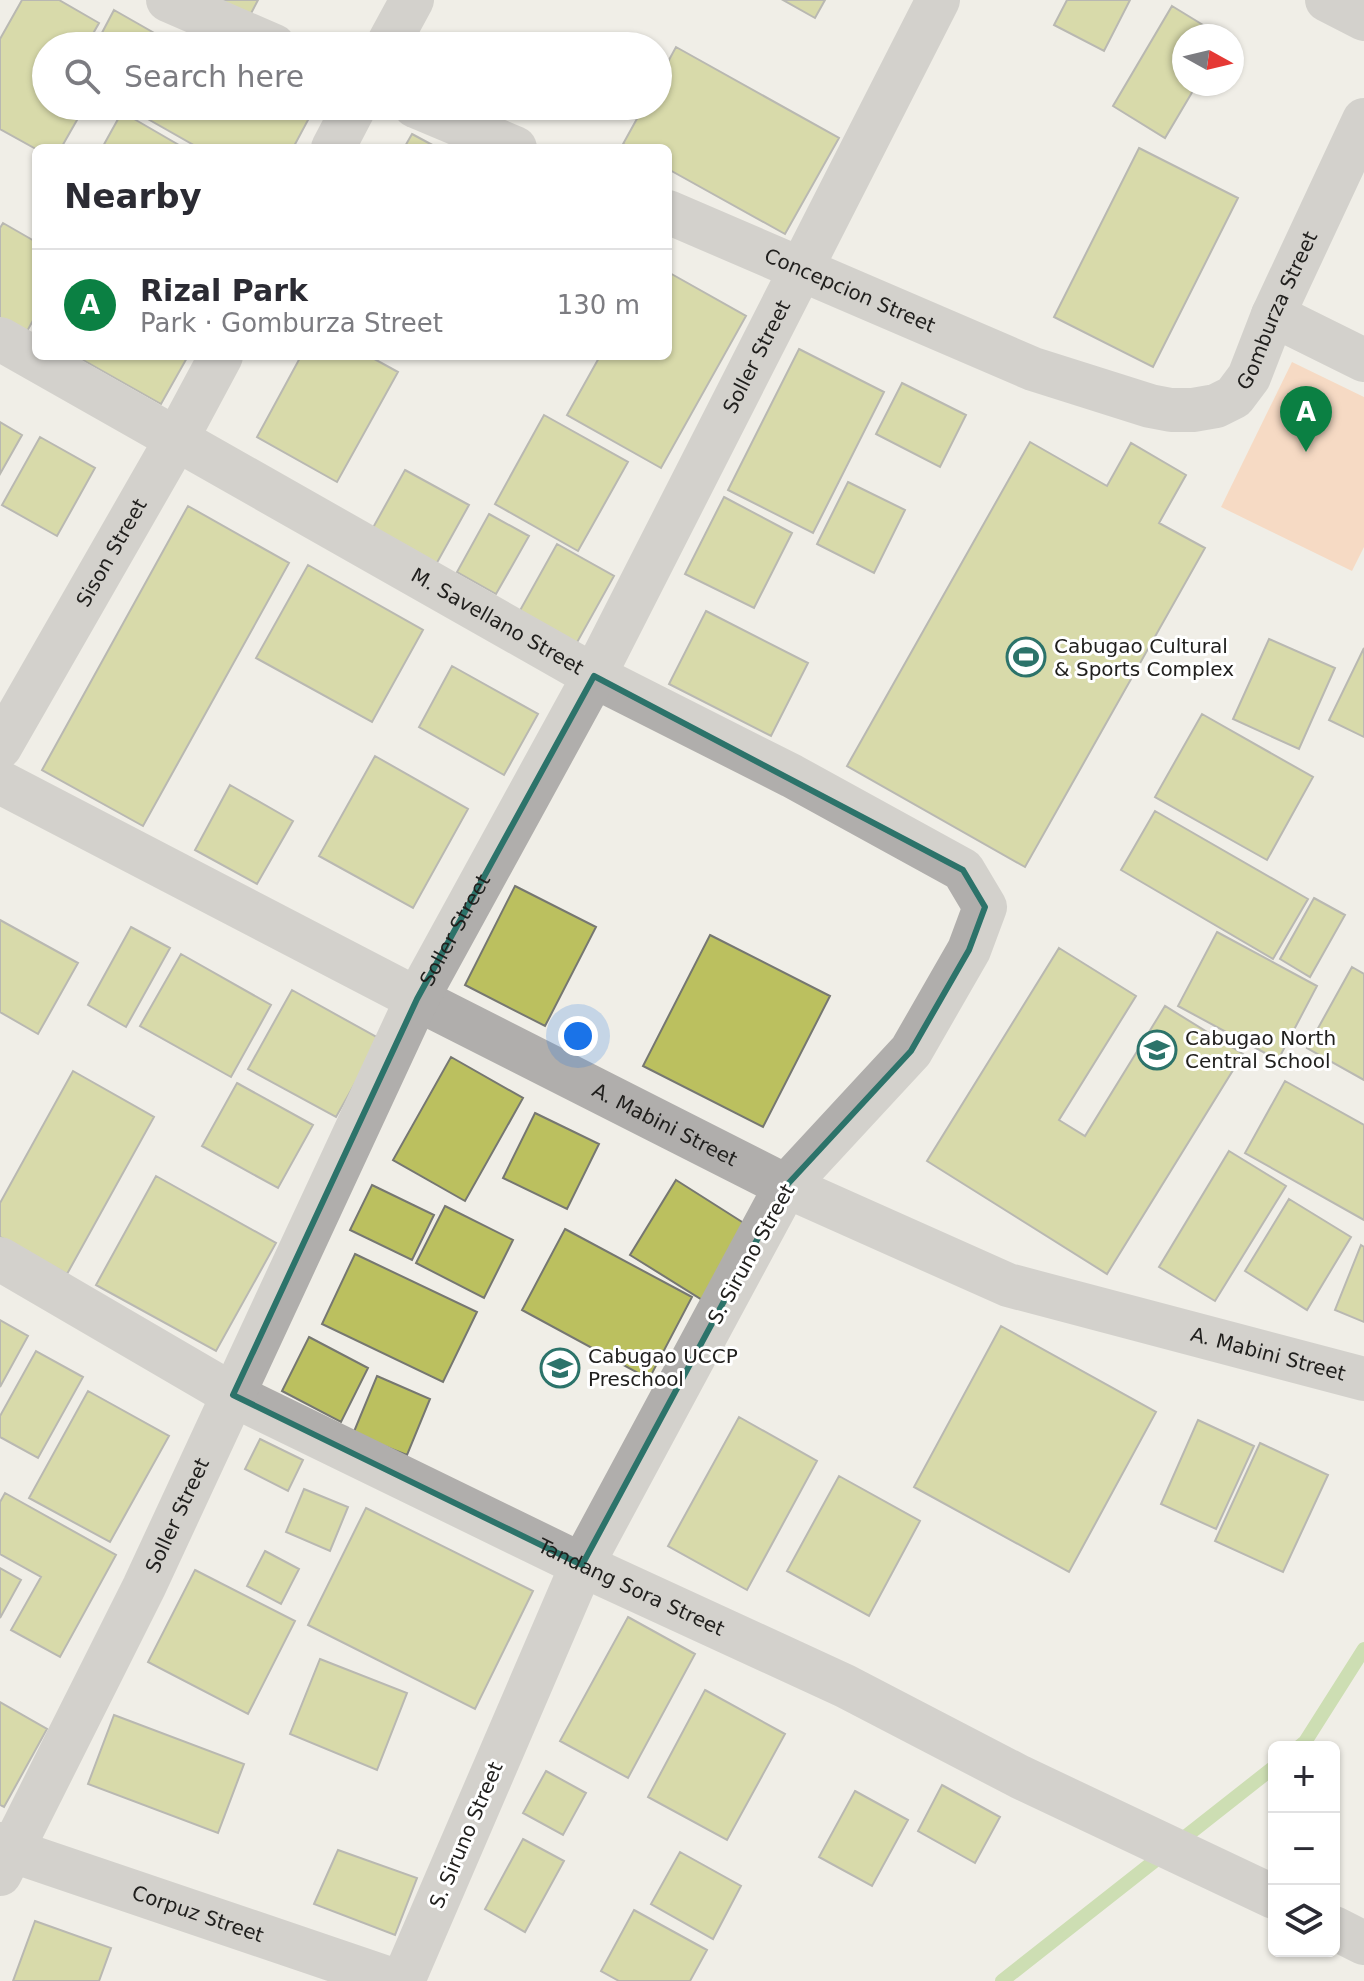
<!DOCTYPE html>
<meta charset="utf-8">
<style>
body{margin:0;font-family:"DejaVu Sans",sans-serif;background:#f7f7f7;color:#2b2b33}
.controls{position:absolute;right:24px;bottom:24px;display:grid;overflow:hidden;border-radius:12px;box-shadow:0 2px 6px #0004}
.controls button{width:72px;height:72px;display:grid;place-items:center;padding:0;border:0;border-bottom:2px solid #e1e1e2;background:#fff;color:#2b2b33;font:40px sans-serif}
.compass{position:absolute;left:1172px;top:24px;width:72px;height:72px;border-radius:50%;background:#fff;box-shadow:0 2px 6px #0004;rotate:98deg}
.you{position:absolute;left:578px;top:1036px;width:28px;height:28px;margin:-20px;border:6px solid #fff;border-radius:50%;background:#1a73e8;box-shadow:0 0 0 12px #1a73e833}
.badge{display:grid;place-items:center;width:52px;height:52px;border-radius:50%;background:#0b8043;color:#fff;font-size:26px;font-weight:700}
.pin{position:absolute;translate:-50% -66px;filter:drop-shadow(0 2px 4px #0008)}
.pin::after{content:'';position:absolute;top:42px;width:28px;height:24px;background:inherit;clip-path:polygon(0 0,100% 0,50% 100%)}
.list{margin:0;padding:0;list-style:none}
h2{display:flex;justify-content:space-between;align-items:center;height:104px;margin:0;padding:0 32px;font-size:34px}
h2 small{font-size:26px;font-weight:400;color:#7c7c81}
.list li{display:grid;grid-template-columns:52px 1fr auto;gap:24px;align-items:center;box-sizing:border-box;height:112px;padding:0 32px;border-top:2px solid #e1e1e2}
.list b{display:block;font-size:30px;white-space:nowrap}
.list p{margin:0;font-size:26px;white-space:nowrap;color:#7c7c81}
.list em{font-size:26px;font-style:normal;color:#7c7c81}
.icon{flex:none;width:44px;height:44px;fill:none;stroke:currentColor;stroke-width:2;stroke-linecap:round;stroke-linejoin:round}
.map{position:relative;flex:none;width:1364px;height:1981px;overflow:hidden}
.search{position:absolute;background:#fff;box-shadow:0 2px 6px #0004;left:32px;top:32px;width:640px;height:88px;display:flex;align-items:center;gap:20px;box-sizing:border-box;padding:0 28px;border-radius:44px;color:#7c7c81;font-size:30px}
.panel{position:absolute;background:#fff;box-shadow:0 2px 6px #0004;left:32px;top:144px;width:640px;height:216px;border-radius:12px}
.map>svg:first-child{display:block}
.green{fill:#fdc299}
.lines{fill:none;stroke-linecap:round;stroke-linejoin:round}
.stream{stroke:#a2c973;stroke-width:14}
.building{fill:#bbc05f;stroke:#767771;stroke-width:2}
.minor{stroke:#b0aeac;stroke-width:44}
.marked{fill:none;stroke:#2c736a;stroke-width:6;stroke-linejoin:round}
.labels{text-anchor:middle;stroke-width:6;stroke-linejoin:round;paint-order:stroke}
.street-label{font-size:20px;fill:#21201e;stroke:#fff}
.poi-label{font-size:20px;fill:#21201e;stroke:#fff;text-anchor:start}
</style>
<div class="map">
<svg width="1364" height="1981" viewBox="0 0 1364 1981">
<rect width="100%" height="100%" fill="#f0eee7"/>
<path class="green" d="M1292,362L1364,397V547L1352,571L1221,507Z"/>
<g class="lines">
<path class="stream" d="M1299,1747L1305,1742L1364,1649
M1002,1981L1274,1767"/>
</g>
<path class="building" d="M22,0H59L99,23L86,46H46V106H85L61,148L36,149L0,129V39Z
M206,0H258L246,23Z
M783,0H825L815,18Z
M1067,0H1130L1104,51L1054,25Z
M1172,6L1221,36H1184V84H1197L1165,138L1113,106Z
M114,10L177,46H95Z
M676,47L839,138L785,234L668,169V148H631L623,144L644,106H658V80Z
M125,106H283L308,120L293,148H199Z
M122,112L184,148H102Z
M412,134L438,148H404Z
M1139,148L1238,198L1153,367L1054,317Z
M3,223L36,242V315L25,335L0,321V228Z
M668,272L746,316L661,468L567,415L600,356H668Z
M799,349L884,392L813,533L728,490Z
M76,356H188L161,404Z
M301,356H369L398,372L337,482L257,437Z
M902,383L966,415L940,467L876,434Z
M544,415L628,462L578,551L495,504Z
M0,422L22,435L0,474Z
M40,437L95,468L57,536L2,505Z
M1030,442L1107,486L1131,443L1186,475L1159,523L1205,548L1025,867L847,766Z
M405,470L469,505L434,568L370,533Z
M848,482L905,510L874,573L817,544Z
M724,497L792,533L754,608L685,574Z
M188,506L289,563L143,826L42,770Z
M489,514L529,536L496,594L457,572Z
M557,544L614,576L570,655L513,623Z
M308,565L423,630L372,722L256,658Z
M706,611L808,663L771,736L669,684Z
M1269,639L1335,668L1299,749L1233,719Z
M1364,648V737L1329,720Z
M452,666L538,714L504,775L419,727Z
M1202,714L1313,777L1267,860L1155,797Z
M375,756L468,809L413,908L319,856Z
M230,785L293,821L257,884L195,850Z
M1155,811L1308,899L1273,959L1121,870Z
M515,886L596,927L545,1026L465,985Z
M1314,898L1345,915L1310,977L1280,959Z
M0,920L78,963L38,1034L0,1012Z
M131,927L170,948L126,1027L88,1005Z
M1217,932L1317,986L1278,1060L1178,1006Z
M710,935L830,996L763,1127L643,1066Z
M1059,948L1136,996L1059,1120L1085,1136L1165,1006L1243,1054L1107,1274L927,1161Z
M181,954L271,1005L231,1077L140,1026Z
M1352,967L1364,974V1080L1307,1048Z
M292,990L380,1039L336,1117L248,1069Z
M451,1057L523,1098L465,1201L393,1160Z
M73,1071L154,1117L67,1274L0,1237V1203Z
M1285,1081L1364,1125V1220L1245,1153Z
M237,1083L313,1125L278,1188L202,1146Z
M535,1113L599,1144L567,1209L503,1178Z
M1229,1151L1286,1186L1215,1301L1159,1267Z
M156,1176L276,1243L216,1351L96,1285Z
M676,1180L750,1227L704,1301L630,1255Z
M372,1185L434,1215L412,1260L350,1230Z
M1289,1199L1351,1237L1307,1310L1245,1271Z
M445,1206L513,1240L484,1298L416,1263Z
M565,1229L692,1297L649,1379L522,1310Z
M1361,1245L1364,1247V1322L1335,1310Z
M355,1254L477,1312L443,1382L322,1324Z
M0,1320L28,1336L0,1387Z
M1001,1326L1156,1412L1069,1572L914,1487Z
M309,1337L368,1368L341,1422L282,1391Z
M36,1351L83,1377L38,1458L0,1437V1416Z
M377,1376L430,1399L407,1455L353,1434Z
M88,1391L169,1436L110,1542L29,1498Z
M739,1417L817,1461L747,1590L668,1546Z
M1198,1420L1254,1446L1216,1529L1161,1504Z
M260,1439L303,1460L288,1491L245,1469Z
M1260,1443L1328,1475L1283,1572L1215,1541Z
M839,1476L920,1521L869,1616L787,1571Z
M304,1489L348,1507L330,1551L286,1532Z
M5,1493L116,1555L60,1657L11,1630L41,1577L0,1554V1502Z
M366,1508L533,1591L475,1709L308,1625Z
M265,1551L299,1569L281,1604L247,1586Z
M0,1568L21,1580L0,1618Z
M195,1570L295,1621L248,1714L148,1662Z
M628,1617L695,1654L628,1778L560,1741Z
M320,1659L407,1693L377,1770L290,1734Z
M705,1690L785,1734L727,1840L648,1797Z
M0,1702L47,1729L4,1807L0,1805Z
M114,1715L244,1764L218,1833L88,1784Z
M546,1771L586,1793L563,1835L523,1813Z
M942,1785L1000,1817L975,1863L918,1831Z
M855,1791L908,1820L872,1886L819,1857Z
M523,1839L564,1861L525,1932L485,1909Z
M338,1850L417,1878L395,1935L314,1904Z
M680,1852L741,1886L713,1939L651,1904Z
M634,1910L707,1950L690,1981H619L601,1971Z
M35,1921L111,1948L99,1981H13Z"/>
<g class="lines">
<g class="minor">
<path d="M168,0L274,46"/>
<path d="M1327,0L1364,19"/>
<path d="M387,46L412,0"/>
<path d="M415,106L515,148"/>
<path d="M333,148L355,106"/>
<path id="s1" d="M668,212L1033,369L1150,406L1171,410H1193L1216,406L1234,397L1249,377L1273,315L1364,120"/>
<path d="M1273,315L1364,360"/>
<path id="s2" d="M0,339L594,676L792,776L963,870L985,907L969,950L911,1051L786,1186L582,1565L403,1981"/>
<path id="s3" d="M0,747L176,440L221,356"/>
<path id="s4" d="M0,782L417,999L786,1186L1008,1285L1364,1379"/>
<path id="s5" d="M0,1259L233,1395L582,1565L845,1686L1020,1777L1274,1897"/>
<path id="s6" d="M0,1844L13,1851L396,1981"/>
<path id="s7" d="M0,1874L144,1587L417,999L594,676L938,0"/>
<path d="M1334,1928L1364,1943"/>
</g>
</g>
<path d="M0 0H1364V1981H0ZM594,676L963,870L985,907L969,950L911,1051L786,1186L582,1565L233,1395L417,999Z" fill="#f0eee7" fill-opacity=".55" fill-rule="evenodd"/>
<path class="marked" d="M594,676L963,870L985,907L969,950L911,1051L786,1186L582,1565L233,1395L417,999Z"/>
<defs>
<symbol id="stadium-ring" viewBox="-11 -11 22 22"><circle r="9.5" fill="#fff" stroke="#2c736a" stroke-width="1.5"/><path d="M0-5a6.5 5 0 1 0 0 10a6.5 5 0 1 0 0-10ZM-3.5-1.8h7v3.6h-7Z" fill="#2c736a"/></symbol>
<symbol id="school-ring" viewBox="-11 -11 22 22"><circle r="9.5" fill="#fff" stroke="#2c736a" stroke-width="1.5"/><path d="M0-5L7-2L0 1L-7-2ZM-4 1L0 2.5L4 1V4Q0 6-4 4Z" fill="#2c736a"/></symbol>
</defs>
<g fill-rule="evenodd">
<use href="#stadium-ring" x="1004" y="635" width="44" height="44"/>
<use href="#school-ring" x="1135" y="1028" width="44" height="44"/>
<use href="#school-ring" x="538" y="1346" width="44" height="44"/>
</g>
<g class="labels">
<g class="street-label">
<text dy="7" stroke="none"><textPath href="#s1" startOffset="198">Concepcion Street</textPath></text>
<text dy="7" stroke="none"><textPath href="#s1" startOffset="704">Gomburza Street</textPath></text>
<text dy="7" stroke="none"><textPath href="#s7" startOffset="1696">Soller Street</textPath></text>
<text dy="7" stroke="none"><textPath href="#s3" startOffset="224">Sison Street</textPath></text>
<text dy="7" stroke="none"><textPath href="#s2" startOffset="572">M. Savellano Street</textPath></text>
<text dy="7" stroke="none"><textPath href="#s7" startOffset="1048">Soller Street</textPath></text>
<text dy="7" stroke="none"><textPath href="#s4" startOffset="748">A. Mabini Street</textPath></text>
<text transform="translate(751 1254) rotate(-61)" y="7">S. Siruno Street</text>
<text dy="7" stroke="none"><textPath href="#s4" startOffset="1396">A. Mabini Street</textPath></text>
<text dy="7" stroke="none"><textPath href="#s7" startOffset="400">Soller Street</textPath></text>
<text dy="7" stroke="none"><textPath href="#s5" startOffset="712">Tandang Sora Street</textPath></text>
<text transform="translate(466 1835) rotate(-67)" y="7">S. Siruno Street</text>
<text dy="7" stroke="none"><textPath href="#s6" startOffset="210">Corpuz Street</textPath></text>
</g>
<g class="poi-label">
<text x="1054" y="653">Cabugao Cultural<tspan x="1054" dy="23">&amp; Sports Complex</tspan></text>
<text x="1185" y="1045">Cabugao North<tspan x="1185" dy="23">Central School</tspan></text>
<text x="588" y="1363">Cabugao UCCP<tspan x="588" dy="23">Preschool</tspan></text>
</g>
</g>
</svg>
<div class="controls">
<button>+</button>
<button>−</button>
<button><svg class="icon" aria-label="layers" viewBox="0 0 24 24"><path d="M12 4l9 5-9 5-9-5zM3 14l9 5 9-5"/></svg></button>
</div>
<svg class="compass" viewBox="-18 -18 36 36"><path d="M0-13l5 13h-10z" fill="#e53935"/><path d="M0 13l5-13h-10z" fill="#7c7c81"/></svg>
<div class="you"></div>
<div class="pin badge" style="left:1306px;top:452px">A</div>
<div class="search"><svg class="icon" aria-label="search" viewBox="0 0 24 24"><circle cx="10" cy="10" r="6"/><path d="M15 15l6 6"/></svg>Search here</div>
<section class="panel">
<h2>Nearby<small></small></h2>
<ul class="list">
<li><span class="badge">A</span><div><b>Rizal Park</b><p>Park · Gomburza Street</p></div><em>130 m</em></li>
</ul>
</section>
</div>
